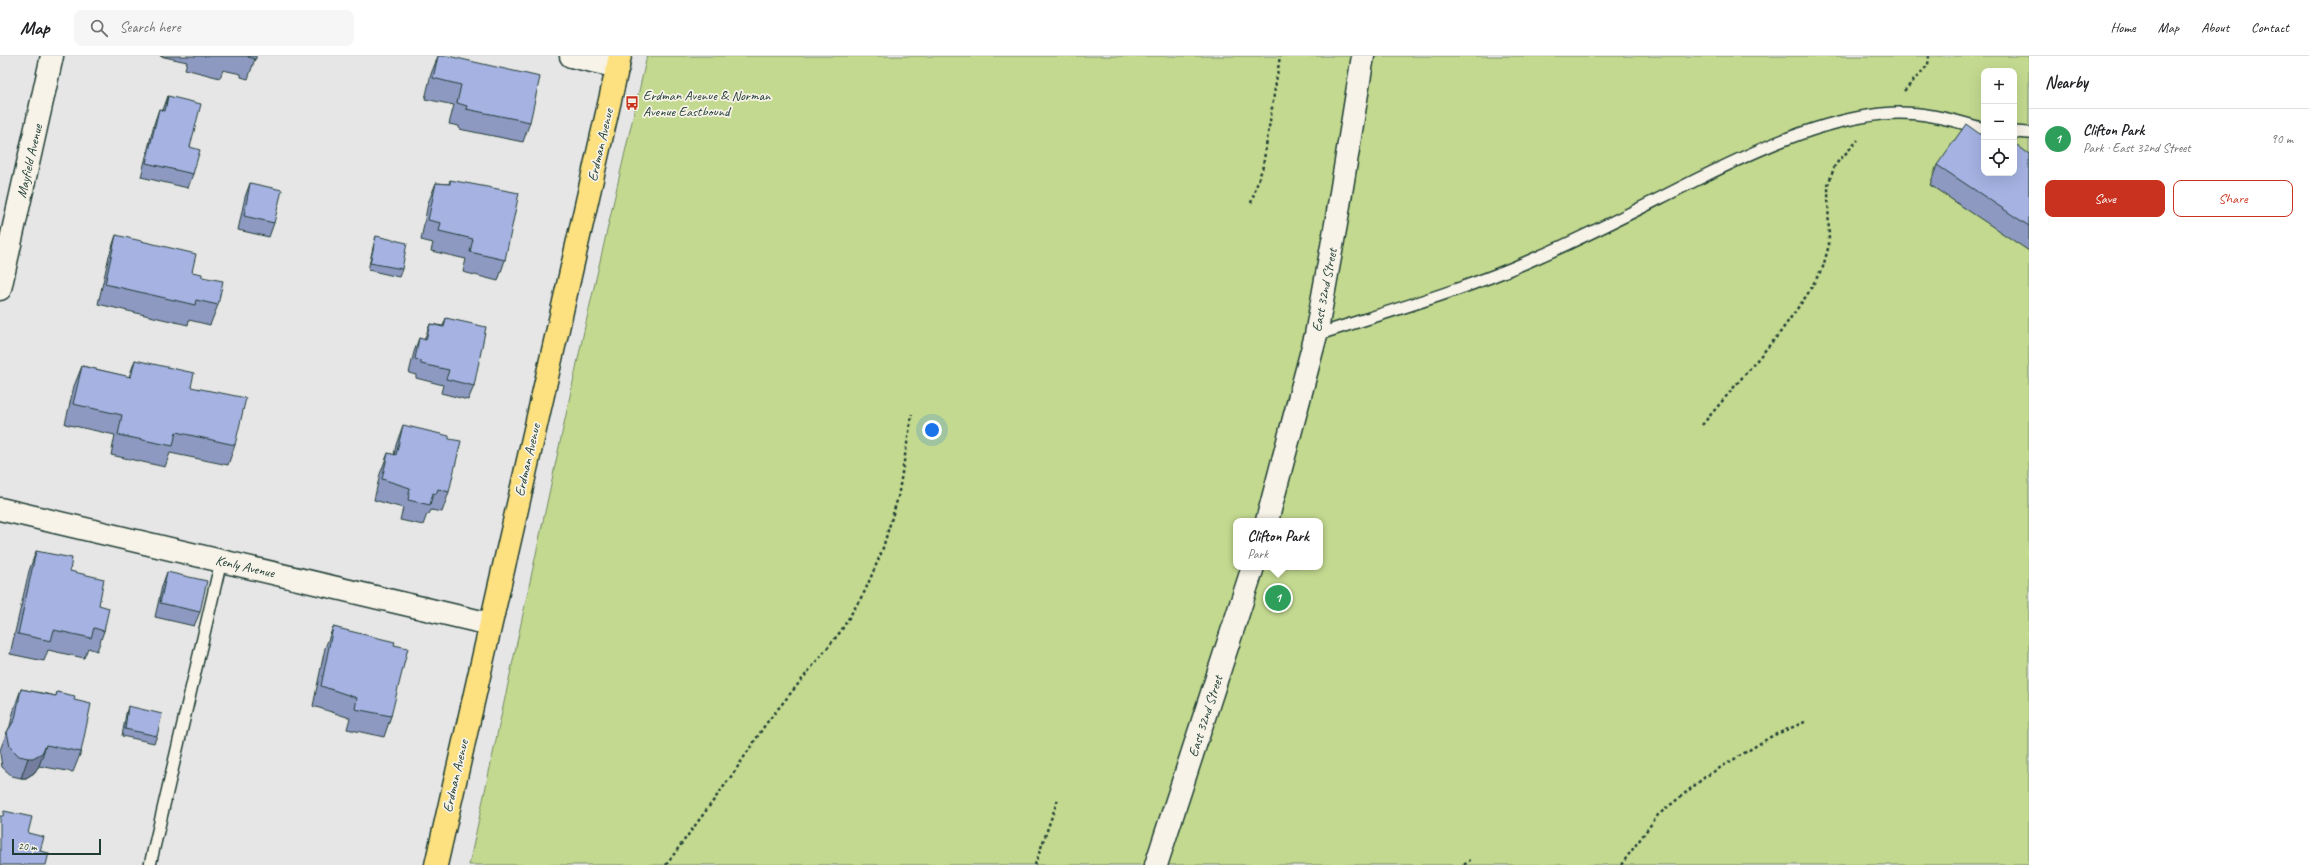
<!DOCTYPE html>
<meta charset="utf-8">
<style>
body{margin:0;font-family:Caveat,sans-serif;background:#f6f6f6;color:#202124}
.controls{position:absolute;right:12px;top:12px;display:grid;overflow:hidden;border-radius:8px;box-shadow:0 4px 16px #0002}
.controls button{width:36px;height:36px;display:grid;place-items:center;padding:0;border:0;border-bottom:1px solid #e0e0e0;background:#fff;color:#202124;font:20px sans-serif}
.scale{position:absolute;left:12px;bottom:10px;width:89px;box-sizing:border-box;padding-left:4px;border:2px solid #1f3d34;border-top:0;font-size:11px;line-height:14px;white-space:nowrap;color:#1f3d34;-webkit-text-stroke:3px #f7f3e8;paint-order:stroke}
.you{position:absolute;left:932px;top:374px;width:14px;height:14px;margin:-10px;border:3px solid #fff;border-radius:50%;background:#1a73e8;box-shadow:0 0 0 6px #1a73e833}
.badge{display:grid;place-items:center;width:26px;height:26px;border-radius:50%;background:#c8321e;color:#fff;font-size:13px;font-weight:700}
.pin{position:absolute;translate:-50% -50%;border:2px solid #fff;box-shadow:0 1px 4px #0006}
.popup{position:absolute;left:1233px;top:462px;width:90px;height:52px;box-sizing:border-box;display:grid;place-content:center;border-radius:8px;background:#fff;filter:drop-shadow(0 1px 3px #0005);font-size:13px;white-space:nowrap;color:#757577}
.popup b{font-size:15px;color:#202124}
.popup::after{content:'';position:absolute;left:50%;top:100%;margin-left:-8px;border:8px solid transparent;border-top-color:#fff}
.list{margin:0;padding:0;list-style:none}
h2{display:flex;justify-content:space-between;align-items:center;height:52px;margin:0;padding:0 16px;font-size:17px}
h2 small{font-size:13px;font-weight:400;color:#757577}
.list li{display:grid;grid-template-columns:26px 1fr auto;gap:12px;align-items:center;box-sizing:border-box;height:60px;padding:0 16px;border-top:1px solid #e0e0e0}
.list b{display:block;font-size:15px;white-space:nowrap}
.list p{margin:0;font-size:13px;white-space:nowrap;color:#757577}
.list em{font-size:13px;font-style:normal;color:#757577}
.actions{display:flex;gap:8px;padding:12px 16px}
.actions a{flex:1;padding:9px 0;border:1px solid #c8321e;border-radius:8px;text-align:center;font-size:14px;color:#c8321e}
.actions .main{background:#c8321e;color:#fff}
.icon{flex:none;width:22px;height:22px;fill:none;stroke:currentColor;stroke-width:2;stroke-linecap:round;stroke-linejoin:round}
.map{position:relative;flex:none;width:2029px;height:809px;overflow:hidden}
header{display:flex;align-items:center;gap:24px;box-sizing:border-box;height:56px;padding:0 20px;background:#fff;border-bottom:1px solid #e0e0e0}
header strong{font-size:19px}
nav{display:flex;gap:22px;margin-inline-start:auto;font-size:14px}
.search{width:280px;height:36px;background:#f6f6f6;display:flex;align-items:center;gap:10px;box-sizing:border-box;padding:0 14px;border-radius:8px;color:#757577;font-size:15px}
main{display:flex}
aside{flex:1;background:#fff}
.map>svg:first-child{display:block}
.green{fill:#c3d98f;stroke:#718b62;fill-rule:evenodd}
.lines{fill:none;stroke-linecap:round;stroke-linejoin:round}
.lane-casing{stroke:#1f3d34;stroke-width:14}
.street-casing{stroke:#1f3d34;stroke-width:25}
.secondary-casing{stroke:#1f3d34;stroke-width:25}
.primary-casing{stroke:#1f3d34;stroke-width:25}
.path{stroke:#1f3d34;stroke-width:2.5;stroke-dasharray:3 3;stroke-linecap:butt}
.lane{stroke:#f7f3e8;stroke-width:11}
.street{stroke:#f7f3e8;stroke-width:22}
.secondary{stroke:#f7f3e8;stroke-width:22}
.primary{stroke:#fde080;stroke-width:22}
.wall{fill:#8e99c2;stroke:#1f3d34}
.shaded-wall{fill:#747d9e;stroke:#1f3d34}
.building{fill:#a5b2e2;stroke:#1f3d34}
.labels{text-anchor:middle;stroke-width:3.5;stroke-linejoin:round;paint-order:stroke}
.poi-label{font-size:14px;fill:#1f3d34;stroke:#f7f3e8;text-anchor:start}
.street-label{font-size:14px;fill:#1f3d34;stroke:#f7f3e8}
</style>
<header>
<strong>Map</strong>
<div class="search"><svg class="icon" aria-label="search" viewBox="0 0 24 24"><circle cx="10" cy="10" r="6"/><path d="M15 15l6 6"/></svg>Search here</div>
<nav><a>Home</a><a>Map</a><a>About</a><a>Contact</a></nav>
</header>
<main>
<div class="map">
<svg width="2029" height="809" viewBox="0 0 2029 809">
<rect width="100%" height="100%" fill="#e7e6e7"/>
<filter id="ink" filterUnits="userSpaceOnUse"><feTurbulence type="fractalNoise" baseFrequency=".025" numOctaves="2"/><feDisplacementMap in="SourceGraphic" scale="8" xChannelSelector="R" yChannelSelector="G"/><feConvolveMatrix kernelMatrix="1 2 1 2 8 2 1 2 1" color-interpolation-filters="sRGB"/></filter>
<g filter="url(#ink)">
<path class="green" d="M647,0H2029V809H469L584,275ZM1984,15H2014V117H1984ZM1236,465H1320V511H1236Z"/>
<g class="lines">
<defs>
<path id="lane" d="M2014,76L2029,77
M1316,279C1390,255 1465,234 1536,202C1592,178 1646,149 1700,122C1757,94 1818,65 1882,58C1918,54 1950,63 1984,73
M150,809L221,505"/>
<path id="street" d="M571,0L618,11
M0,233L52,0
M0,453L490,568"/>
<path id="secondary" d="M1267,465L1316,279L1336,168L1363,0
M1156,809L1253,511"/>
<path id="primary" d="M436,809L620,0"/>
</defs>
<use href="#lane" class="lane-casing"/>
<use href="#street" class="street-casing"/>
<use href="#secondary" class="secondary-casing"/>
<use href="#primary" class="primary-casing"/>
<path class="path" d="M1904,35L1928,9L1929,0
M1251,147L1263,110L1280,0
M1702,369L1779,278L1807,239L1823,211L1829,189L1828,129L1835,109L1858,84
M666,809L733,718L765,669L841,575L865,535L882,495L898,441L912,358
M1035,809L1058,743
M1464,809L1470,804
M1621,809L1658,759L1705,721L1772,680L1807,665"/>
<use href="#lane" class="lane"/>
<use href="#street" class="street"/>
<use href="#secondary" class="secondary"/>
<use href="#primary" class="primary"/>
</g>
<path class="wall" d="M160,0H256L248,23L241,21V18L223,14L220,22L185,13L187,6Z
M438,0L530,66L523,86L459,73V70L449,68L454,49L425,43L431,18Z
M168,40L190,91L193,118L188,132L141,121L154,68L159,53L163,54Z
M2029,98V195L1930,129L1937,109L1984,117Z
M450,124L505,204L498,225L463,216L466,203L431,195L433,187L421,184L428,147L436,127L449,128Z
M250,127L274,167L269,181L238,174L245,141Z
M116,179L192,216L202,221L218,249L210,269L189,264L188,269L98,248L109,200Z
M376,180L402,213L399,221L368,214L374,187Z
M446,262L474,330L468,344L441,337L443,329L416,322V319L409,317L414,296L419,282L424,284L430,268L443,270Z
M135,304L191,331L235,389L228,409L170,397L165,411L111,399L115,379L65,368L74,330L82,310L129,321Z
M403,369L449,436L442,456L431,454L429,458H427L423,469L400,464L403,452L374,444L380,418L388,397L394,399L396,389Z
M36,495L70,515L99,549L104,575L97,595L88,592L84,602L48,594L44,605L10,598L29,515Z
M167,516L200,556L194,570L155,561L162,530Z
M333,571L394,589L391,660L384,681L347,673L350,662L313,650L325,592Z
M21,633L56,640L57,636L74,644L81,696L73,716L39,710L34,717L26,722H21L12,720L2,711L0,698V694L7,676L10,670L14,653Z
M128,650L157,680L154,687L122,680L126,658Z"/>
<path class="shaded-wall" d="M46,689L39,710L34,717L26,722H21L28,702Z"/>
<path class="building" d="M248,0H256V3L248,1Z
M438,0H448L540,21L530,66L466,53L467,50L457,47L461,29L433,22Z
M168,40L201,48L190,91L200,94L193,118L146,107L159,53L165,55Z
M1966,68L1984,81V117H2014V87L2029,98V170L1937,109Z
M450,124L519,137L505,204L470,196L473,183L439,175L441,167L428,164L436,127L450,128Z
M250,127L282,134L274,167L244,160Z
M116,179L196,198L192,216L202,218V221L223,225L218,249L196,244L195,249L105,228Z
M376,180L407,187L402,213L370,207Z
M446,262L486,271L474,330L446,323L449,314L421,308V305L415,303L419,282L426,284L430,268L444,271Z
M135,304L194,317L191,331L246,342L235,389L176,376L173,390L118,379L122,359L73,348L82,310L131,321Z
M403,369L449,380V383L461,385L449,436L438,433L436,438L433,437L430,449L408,444L410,432L382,423L388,397L396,399Z
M36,495L72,502L70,515L104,523L99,549L109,552L104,575L94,572L91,582L54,574L51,585L18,578Z
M167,516L207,525L200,556L160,547Z
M333,571L395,586L394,589L408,592L391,660L355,653L357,642L321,630Z
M21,633L56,640L57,636L75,640L74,644L91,648L81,696L46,689L42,697L33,702H28L19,700L10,691L7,676L15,663Z
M128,650L162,658L157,680L125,673Z
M4,755L32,761L28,777L44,781L40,795L49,797L46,809H0V760H3Z"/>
</g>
<defs>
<symbol id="bus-bare" viewBox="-9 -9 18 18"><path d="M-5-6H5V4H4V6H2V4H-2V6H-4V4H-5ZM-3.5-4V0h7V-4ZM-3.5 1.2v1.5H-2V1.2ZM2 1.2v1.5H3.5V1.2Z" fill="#c8321e" stroke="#f7f3e8" stroke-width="2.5" paint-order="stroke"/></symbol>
</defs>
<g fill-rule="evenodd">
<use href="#bus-bare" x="622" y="37" width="20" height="20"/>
</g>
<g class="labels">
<g class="poi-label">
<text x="643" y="44">Erdman Avenue &amp; Norman<tspan x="643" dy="16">Avenue Eastbound</tspan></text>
</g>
<g class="street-label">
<text transform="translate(600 89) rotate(-77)" y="5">Erdman Avenue</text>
<text transform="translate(29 105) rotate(-77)" y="5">Mayfield Avenue</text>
<text transform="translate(1324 234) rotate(-79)" y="5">East 32nd Street</text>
<text transform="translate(527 404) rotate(-77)" y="5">Erdman Avenue</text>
<text transform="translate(245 510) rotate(13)" y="5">Kenly Avenue</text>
<text transform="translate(1205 660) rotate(-72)" y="5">East 32nd Street</text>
<text transform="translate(455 720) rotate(-77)" y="5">Erdman Avenue</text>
</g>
</g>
</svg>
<div class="controls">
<button>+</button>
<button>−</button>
<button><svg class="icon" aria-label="locate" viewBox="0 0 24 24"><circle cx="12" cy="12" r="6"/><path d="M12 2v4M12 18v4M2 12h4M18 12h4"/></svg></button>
</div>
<div class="scale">20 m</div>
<div class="you"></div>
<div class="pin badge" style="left:1278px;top:542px;background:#2e9e5b">1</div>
<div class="popup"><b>Clifton Park</b>Park</div>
</div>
<aside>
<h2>Nearby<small></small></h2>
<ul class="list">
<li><span class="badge" style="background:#2e9e5b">1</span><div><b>Clifton Park</b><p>Park · East 32nd Street</p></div><em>90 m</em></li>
</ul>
<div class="actions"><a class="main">Save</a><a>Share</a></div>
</aside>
</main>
